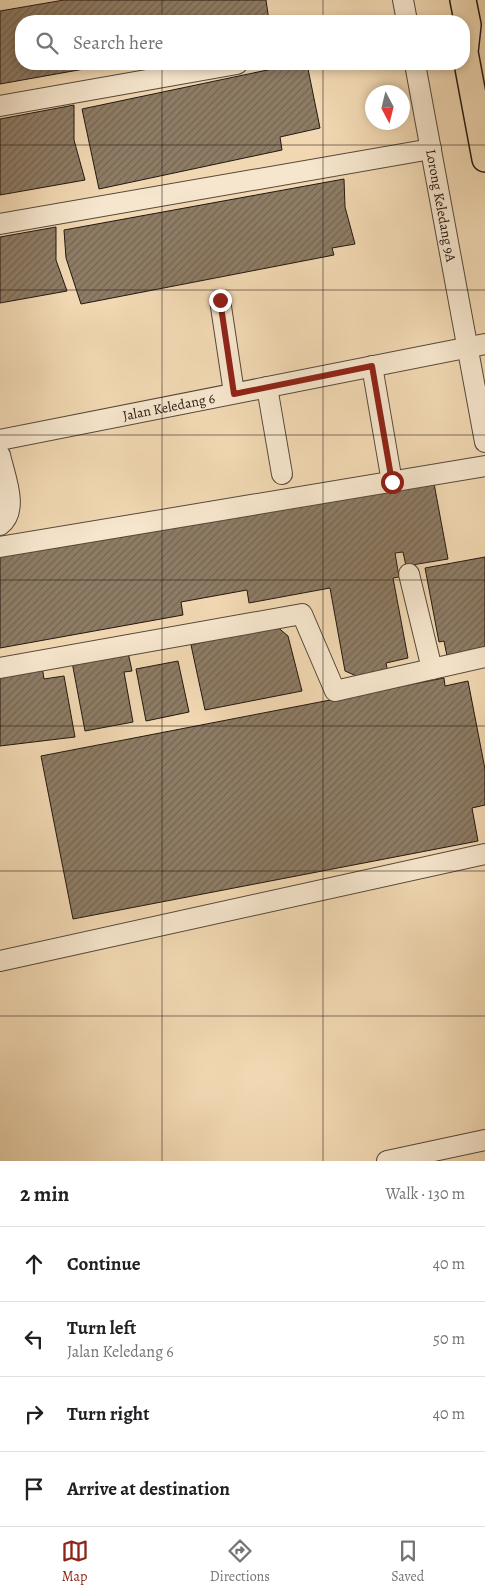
<!DOCTYPE html>
<meta charset="utf-8">
<style>
body{margin:0;font-family:Alegreya,serif;background:#f2f2f2;color:#202124}
.compass{position:absolute;left:365px;top:85px;width:45px;height:45px;border-radius:50%;background:#fff;box-shadow:0 2px 8px #0003;rotate:173deg}
.stop{position:absolute;width:15px;height:15px;margin:-11px;border:4px solid #8f2418;border-radius:50%;background:#fff}
.stop.end{background:#8f2418;border-color:#fff;box-shadow:0 1px 5px #0008}
.list{margin:0;padding:0;list-style:none}
h2{display:flex;justify-content:space-between;align-items:center;height:65px;margin:0;padding:0 20px;font-size:21px}
h2 small{font-size:16px;font-weight:400;color:#757577}
.list li{display:grid;grid-template-columns:32px 1fr auto;gap:15px;align-items:center;box-sizing:border-box;height:75px;padding:0 20px;border-top:1px solid #e0e0e0}
.list b{display:block;font-size:19px;white-space:nowrap}
.list p{margin:0;font-size:16px;white-space:nowrap;color:#757577}
.list em{font-size:16px;font-style:normal;color:#757577}
.icon{flex:none;width:28px;height:28px;fill:none;stroke:currentColor;stroke-width:2;stroke-linecap:round;stroke-linejoin:round}
.map{position:relative;flex:none;width:485px;height:1161px;overflow:hidden}
.search{position:absolute;background:#fff;box-shadow:0 2px 8px #0003;left:15px;right:15px;top:15px;height:55px;display:flex;align-items:center;gap:12px;box-sizing:border-box;padding:0 18px;border-radius:20px;color:#757577;font-size:19px}
.sheet{height:365px;background:#fff}
nav{display:flex;justify-content:space-around;align-items:center;box-sizing:border-box;height:70px;border-top:1px solid #e0e0e0;background:#fff;font-size:14px;color:#757577}
nav a{display:grid;justify-items:center;gap:2px}
nav .on{color:#8f2418}
.map>svg:first-child{display:block}
.building{fill:url(#building-hatch);stroke:#231812}
.lines{fill:none;stroke-linecap:round;stroke-linejoin:round}
.minor-casing{stroke:#56483a;stroke-width:22}
.major-casing{stroke:#231812;stroke-width:28}
.minor{stroke:#f6e6cd;stroke-width:20}
.major{stroke:#f1d8b2;stroke-width:25}
.route{stroke:#8f2418;stroke-width:6}
.grid{fill:none;stroke:#231812;stroke-width:1;stroke-opacity:0.55}
.labels{text-anchor:middle;stroke-width:4.5;stroke-linejoin:round;paint-order:stroke}
.street-label{font-size:14px;fill:#231812;stroke:#f6e6cd}
</style>
<div class="map">
<svg width="485" height="1161" viewBox="0 0 485 1161">
<defs>
<pattern id="building-hatch" width="6" height="6" patternUnits="userSpaceOnUse" patternTransform="scale(1.25)"><rect width="6" height="6" fill="#8e7c65"/><path d="M-1 1l2-2M0 6l6-6M5 7l2-2" fill="none" stroke="#746552"/></pattern>
</defs>
<rect width="100%" height="100%" fill="#f1d8b2"/>
<filter id="stains"><feTurbulence type="fractalNoise" baseFrequency=".004" numOctaves="4"/><feColorMatrix values="0 0 0 0 .2 0 0 0 0 .09 0 0 0 0 .02 0 0 0 .5 -.17"/></filter>
<radialGradient id="worn" r=".72"><stop offset=".6" stop-color="#630" stop-opacity="0"/><stop offset="1" stop-color="#630" stop-opacity=".3"/></radialGradient>
<path class="building" d="M64,0H266L269,21H21V64H112L0,84V11Z
M296,64H307L320,128L280,137L282,150L99,189L82,109Z
M74,105V140L85,180L0,195V119Z
M344,179L345,207L355,244L332,248L334,255L81,304L66,258L64,230Z
M56,227V260L67,291L0,303V237Z
M433,478L448,559L406,566L403,552L395,553L399,577L393,578L408,658L386,663L388,673L361,678L345,671L330,588L249,603L247,590L181,602L183,615L0,648V557Z
M485,557V649L447,656L444,641L439,642L425,568Z
M275,625L288,636L302,691L205,710L191,645Z
M128,652L132,671L124,672L133,722L85,731L72,662Z
M178,661L189,712L146,721L136,669Z
M42,666L44,679L64,676L75,737L0,746V674Z
M444,678L445,686L468,681L485,769V805L472,808L478,841L73,919L41,756Z"/>
<g class="lines">
<defs>
<g id="minor">
<path d="M403,0L407,21"/>
<path id="s1" d="M415,64L485,442"/>
<path d="M0,106L237,64"/>
<path d="M0,224L431,149"/>
<path d="M220,300L234,393"/>
<path d="M372,366L392,482"/>
<path d="M267,387L282,474"/>
<path id="s2" d="M0,440L485,344"/>
<path d="M0,455C4,475 20,510 0,525"/>
<path d="M0,547L485,466"/>
<path d="M409,574L432,669"/>
<path d="M0,668L302,614L335,691L485,657"/>
<path d="M0,961L485,854"/>
<path d="M387,1161L485,1140"/>
</g>
<path id="major" d="M463,0L468,25L465,52L485,159"/>
</defs>
<use href="#minor" class="minor-casing"/>
<use href="#major" class="major-casing"/>
<use href="#minor" class="minor"/>
<use href="#major" class="major"/>
</g>
<g class="lines">
<path class="route" d="M220,300L234,394L372,366L392,482"/>
</g>
<path class="grid" d="M162,0V21M323,0V21M162,64V1161M323,64V1161M0,145H485M0,290H485M0,435H485M0,580H485M0,726H485M0,871H485M0,1016H485"/>
<g class="labels">
<g class="street-label">
<text dy="5" stroke="none"><textPath href="#s1" startOffset="144">Lorong Keledang 9A</textPath></text>
<text dy="5" stroke="none"><textPath href="#s2" startOffset="172">Jalan Keledang 6</textPath></text>
</g>
</g>
<rect width="100%" height="100%" filter="url(#stains)"/>
<rect width="100%" height="100%" fill="url(#worn)"/>
</svg>
<svg class="compass" viewBox="-18 -18 36 36"><path d="M0-13l5 13h-10z" fill="#e53935"/><path d="M0 13l5-13h-10z" fill="#757577"/></svg>
<div class="stop" style="left:392px;top:482px"></div>
<div class="stop end" style="left:220px;top:300px"></div>
<div class="search"><svg class="icon" aria-label="search" viewBox="0 0 24 24"><circle cx="10" cy="10" r="6"/><path d="M15 15l6 6"/></svg>Search here</div>
</div>
<section class="sheet">
<h2>2 min<small>Walk · 130 m</small></h2>
<ul class="list">
<li><svg class="icon" aria-label="ahead" viewBox="0 0 24 24"><path d="M12 20V5M6 11l6-6 6 6"/></svg><div><b>Continue</b></div><em>40 m</em></li>
<li><svg class="icon" aria-label="left" viewBox="0 0 24 24"><path d="M17 20v-9H6M10 6l-5 5 5 5"/></svg><div><b>Turn left</b><p>Jalan Keledang 6</p></div><em>50 m</em></li>
<li><svg class="icon" aria-label="right" viewBox="0 0 24 24"><path d="M7 20v-9h11M14 6l5 5-5 5"/></svg><div><b>Turn right</b></div><em>40 m</em></li>
<li><svg class="icon" aria-label="arrive" viewBox="0 0 24 24"><path d="M6 21V4h12l-3 4 3 4H6"/></svg><div><b>Arrive at destination</b></div></li>
</ul>
</section>
<nav>
<a class="on"><svg class="icon" aria-label="map" viewBox="0 0 24 24"><path d="M3 6l6-2 6 2 6-2v14l-6 2-6-2-6 2zM9 4v14M15 6v14"/></svg>Map</a>
<a><svg class="icon" aria-label="directions" viewBox="0 0 24 24"><path d="M12 3l9 9-9 9-9-9zM9 14v-3h6M13 9l2 2-2 2"/></svg>Directions</a>
<a><svg class="icon" aria-label="saved" viewBox="0 0 24 24"><path d="M7 4h10v16l-5-4-5 4z"/></svg>Saved</a>
</nav>
